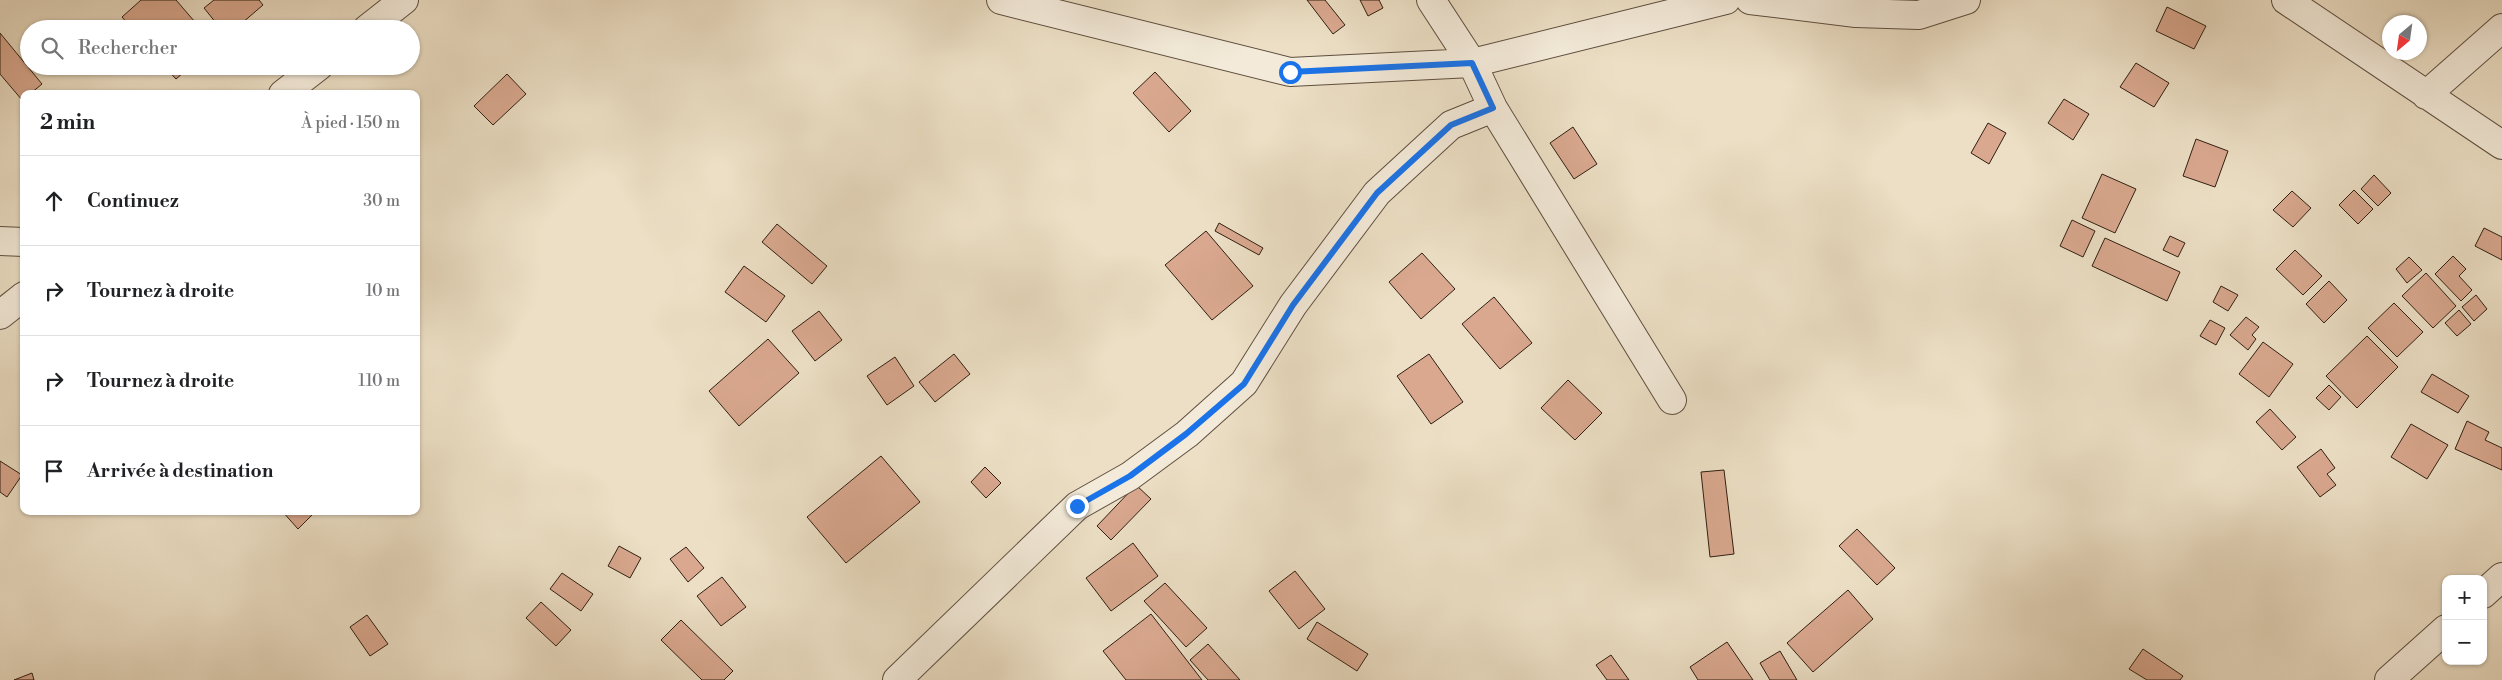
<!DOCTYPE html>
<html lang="fr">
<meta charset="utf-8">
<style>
body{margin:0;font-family:"Libre Bodoni",serif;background:#f6f6f6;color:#202124}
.controls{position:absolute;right:15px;bottom:15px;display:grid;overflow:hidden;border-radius:10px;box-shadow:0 1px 4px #0004}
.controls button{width:45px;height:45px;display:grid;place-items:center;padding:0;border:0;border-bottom:1px solid #e0e0e0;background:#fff;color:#202124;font:25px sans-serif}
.compass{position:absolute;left:2382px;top:15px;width:45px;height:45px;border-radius:50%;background:#fff;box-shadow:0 1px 4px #0004;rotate:209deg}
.stop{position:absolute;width:15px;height:15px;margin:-11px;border:4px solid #1a73e8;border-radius:50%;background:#fff}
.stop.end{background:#1a73e8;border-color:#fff;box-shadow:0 1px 5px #0008}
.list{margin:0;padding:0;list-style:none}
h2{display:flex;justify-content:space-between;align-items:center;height:65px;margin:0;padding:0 20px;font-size:21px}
h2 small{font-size:16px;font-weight:400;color:#757577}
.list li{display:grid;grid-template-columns:32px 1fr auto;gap:15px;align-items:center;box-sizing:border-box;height:90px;padding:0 20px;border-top:1px solid #e0e0e0}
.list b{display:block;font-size:19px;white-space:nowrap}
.list em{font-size:16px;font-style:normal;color:#757577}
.icon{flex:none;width:28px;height:28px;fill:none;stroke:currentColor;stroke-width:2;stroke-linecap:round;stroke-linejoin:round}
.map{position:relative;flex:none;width:2502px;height:680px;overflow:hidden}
.search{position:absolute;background:#fff;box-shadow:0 1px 4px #0004;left:20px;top:20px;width:400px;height:55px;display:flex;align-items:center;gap:12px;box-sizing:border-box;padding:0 18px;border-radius:28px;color:#757577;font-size:19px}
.panel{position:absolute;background:#fff;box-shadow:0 1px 4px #0004;left:20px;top:90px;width:400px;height:425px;border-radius:10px}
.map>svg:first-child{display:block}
.building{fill:#d9a88f;stroke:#2f1f12}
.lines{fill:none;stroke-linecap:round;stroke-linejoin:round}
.street-casing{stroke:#5e4f3f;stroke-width:30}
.street{stroke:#f3ead9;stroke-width:28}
.route{stroke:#1a73e8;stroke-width:6}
</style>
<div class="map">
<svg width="2502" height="680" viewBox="0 0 2502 680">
<rect width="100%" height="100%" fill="#ecdfc5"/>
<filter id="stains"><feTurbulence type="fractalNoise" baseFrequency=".004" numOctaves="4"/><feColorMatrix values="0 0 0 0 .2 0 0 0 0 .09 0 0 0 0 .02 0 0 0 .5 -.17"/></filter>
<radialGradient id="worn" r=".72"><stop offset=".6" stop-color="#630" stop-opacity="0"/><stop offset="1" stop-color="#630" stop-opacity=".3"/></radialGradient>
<path class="building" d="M141,0H176L201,29H132L122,17Z
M214,0H259L263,5L235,29H221L204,8Z
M1307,0H1325L1345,25L1333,34Z
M1360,0H1379L1383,8L1368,16Z
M2167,7L2206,26L2194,49L2156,31Z
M0,33L42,84L30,94H24L22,100L0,74Z
M2136,63L2169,83L2154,107L2120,87Z
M164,66H191L176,79Z
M1155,72L1191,111L1169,132L1133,93Z
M507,74L526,94L493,125L474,106Z
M2064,99L2089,114L2073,140L2048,123Z
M1988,123L2006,133L1989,164L1971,153Z
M1573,127L1597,164L1574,179L1550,143Z
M2196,139L2228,151L2215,187L2183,176Z
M2102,174L2136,189L2115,233L2082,218Z
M2374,175L2391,193L2378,206L2361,189Z
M2354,190L2373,209L2358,224L2339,205Z
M2292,191L2311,208L2293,227L2273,210Z
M2072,220L2095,231L2083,257L2060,246Z
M1219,223L1263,248L1259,255L1215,231Z
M777,224L827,266L812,284L762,242Z
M2484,228L2502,237V260L2475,246Z
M1206,231L1253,286L1212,320L1165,265Z
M2170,236L2185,243L2178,257L2163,250Z
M2105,238L2180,272L2167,301L2092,266Z
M2295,250L2322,276L2303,295L2276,269Z
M1422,253L1455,289L1421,319L1389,282Z
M2453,256L2466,269L2459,276L2472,290L2461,301L2435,274Z
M2409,257L2422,270L2407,283L2396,269Z
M744,266L785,296L766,322L725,292Z
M2426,273L2456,306L2433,328L2402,296Z
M2329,281L2347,300L2324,323L2306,304Z
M2221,286L2238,295L2228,311L2213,302Z
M2476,295L2487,309L2474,321L2462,307Z
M1494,297L1532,343L1500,369L1462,324Z
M2394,303L2423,332L2397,357L2368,328Z
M2459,310L2471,324L2457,336L2445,323Z
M819,311L842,340L815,361L792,331Z
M2246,317L2259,327L2252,335L2256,339L2248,350L2230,335Z
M2210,320L2225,328L2216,345L2200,336Z
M2367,336L2398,367L2357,408L2326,376Z
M768,339L799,373L739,426L709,391Z
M2263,342L2293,364L2269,397L2239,374Z
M954,354L970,374L935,402L919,382Z
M1429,354L1463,402L1431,424L1397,376Z
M895,357L914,386L887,405L867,376Z
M2432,374L2469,396L2458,413L2421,392Z
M1568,380L1602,413L1575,440L1541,408Z
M2329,385L2341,397L2329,410L2316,398Z
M2270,409L2296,437L2282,450L2256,422Z
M2467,421L2489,432L2485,440L2502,448V470L2455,449Z
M2411,424L2448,445L2427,479L2391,457Z
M2321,449L2335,468L2327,474L2336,485L2320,497L2297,467Z
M881,456L920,502L846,563L807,517Z
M0,461L22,475L7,497L0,492Z
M985,467L1001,483L986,498L971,482Z
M1724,470L1734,554L1710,557L1701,472Z
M1136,485L1151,499L1111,540L1097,526Z
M282,511H309L312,515L298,529Z
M1857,529L1895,568L1877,585L1839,546Z
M1133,543L1158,576L1111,611L1086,578Z
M619,546L641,558L630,578L608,566Z
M686,547L704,568L688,582L670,559Z
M1295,571L1325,609L1299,629L1269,591Z
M562,573L593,594L581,611L550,589Z
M722,577L746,607L721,626L697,596Z
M1165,583L1207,628L1186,647L1144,601Z
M1848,590L1873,619L1813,672L1787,643Z
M541,602L571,630L556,646L526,618Z
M1151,614L1202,680H1126L1103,651Z
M367,615L388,644L370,656L350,627Z
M681,620L733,671L724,680H702L661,640Z
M1317,622L1368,654L1357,671L1307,639Z
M1727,642L1753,680H1698L1690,667Z
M1208,644L1240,680H1208L1190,660Z
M2143,649L2183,676L2180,680H2147L2129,669Z
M1780,651L1797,680H1770L1760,663Z
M1611,655L1629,680H1607L1596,665Z
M32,673L34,680H14Z"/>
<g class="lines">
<defs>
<path id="street" d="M1001,0L1290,72L1472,63L1726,0
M1431,0L1472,63L1493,108L1672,400
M1750,0L1856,13L1919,15L1966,0
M2286,0L2502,145
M367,29L404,0
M283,94L319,66
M2426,95L2502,28
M0,241L24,242
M0,315L24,296
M2483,594L2502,577
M897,680L1077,506L1130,476L1187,434L1244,383L1293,305L1377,193L1451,125L1493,108
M2389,680L2446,629"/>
</defs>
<use href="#street" class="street-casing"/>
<use href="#street" class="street"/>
</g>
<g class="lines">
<path class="route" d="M1077,506L1130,476L1186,434L1244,384L1293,305L1377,193L1451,125L1493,108L1472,63L1290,72"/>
</g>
<rect width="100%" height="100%" filter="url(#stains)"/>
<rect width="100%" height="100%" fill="url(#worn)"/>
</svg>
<div class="controls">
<button>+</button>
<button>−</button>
</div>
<svg class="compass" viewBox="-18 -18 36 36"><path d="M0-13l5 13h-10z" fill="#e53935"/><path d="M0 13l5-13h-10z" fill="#757577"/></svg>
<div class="stop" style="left:1290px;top:72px"></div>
<div class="stop end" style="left:1077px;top:506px"></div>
<div class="search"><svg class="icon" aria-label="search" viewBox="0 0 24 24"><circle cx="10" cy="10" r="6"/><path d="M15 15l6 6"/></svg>Rechercher</div>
<section class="panel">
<h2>2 min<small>À pied · 150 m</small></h2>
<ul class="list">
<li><svg class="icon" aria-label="ahead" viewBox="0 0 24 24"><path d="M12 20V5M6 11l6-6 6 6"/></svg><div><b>Continuez</b></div><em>30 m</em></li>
<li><svg class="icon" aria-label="right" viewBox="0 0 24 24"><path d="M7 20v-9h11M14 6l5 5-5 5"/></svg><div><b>Tournez à droite</b></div><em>10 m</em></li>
<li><svg class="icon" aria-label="right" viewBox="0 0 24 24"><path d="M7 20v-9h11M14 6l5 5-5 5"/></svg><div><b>Tournez à droite</b></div><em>110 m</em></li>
<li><svg class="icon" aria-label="arrive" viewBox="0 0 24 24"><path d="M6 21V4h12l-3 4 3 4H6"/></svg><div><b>Arrivée à destination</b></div></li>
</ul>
</section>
</div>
